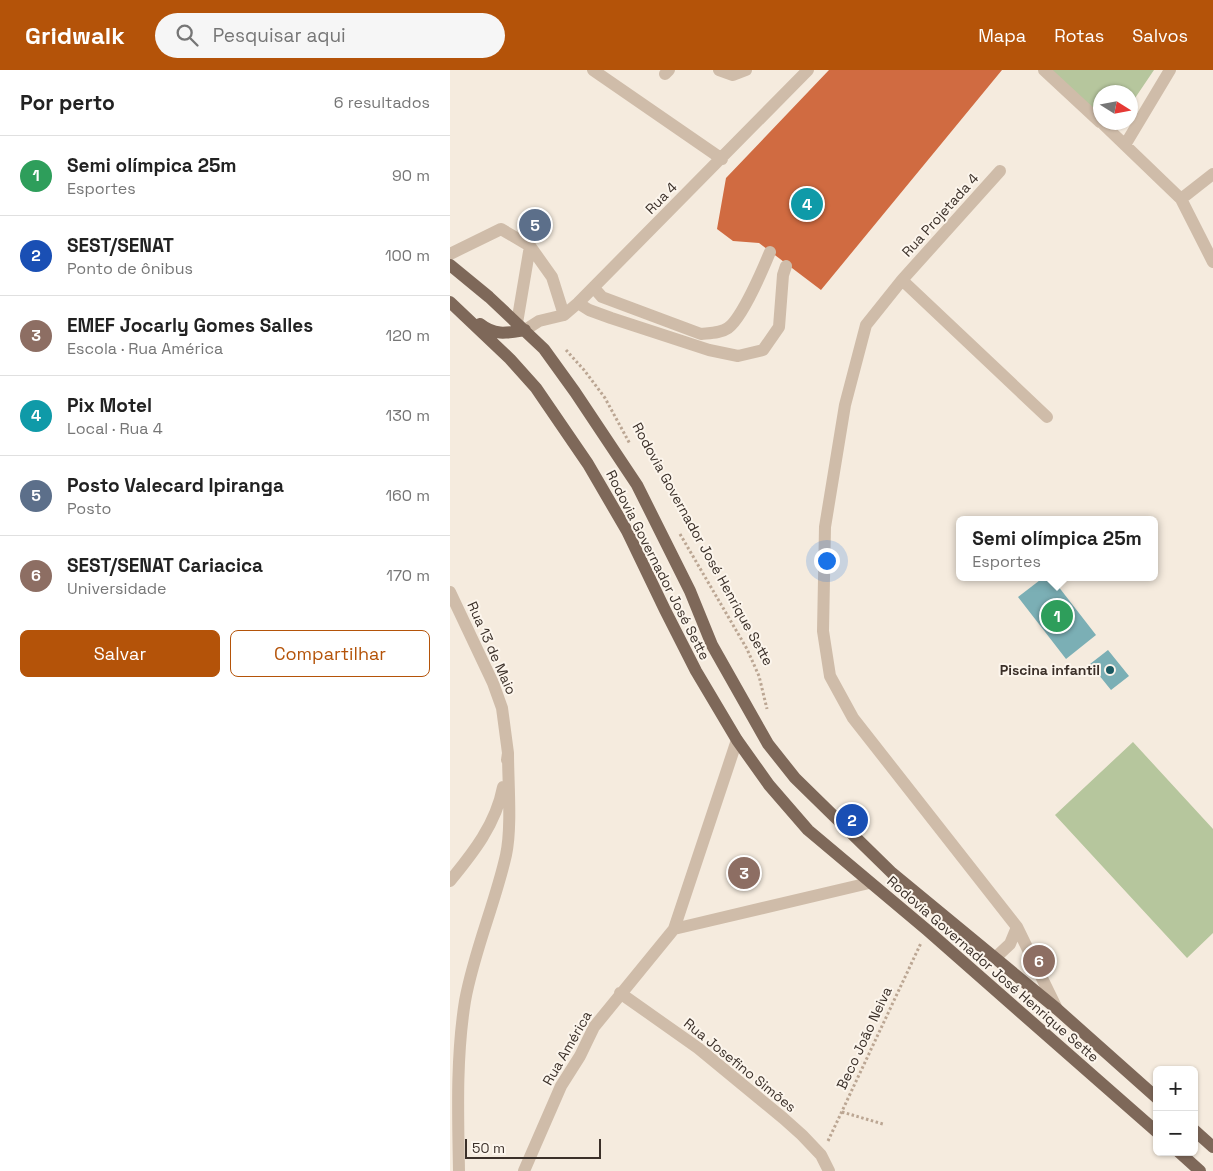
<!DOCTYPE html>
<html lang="pt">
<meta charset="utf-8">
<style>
body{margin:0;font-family:"Space Grotesk",sans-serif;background:#f6f6f6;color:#222}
.controls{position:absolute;right:15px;bottom:15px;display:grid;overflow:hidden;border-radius:8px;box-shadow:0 1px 4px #0004}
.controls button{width:45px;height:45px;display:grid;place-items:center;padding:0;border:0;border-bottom:1px solid #e0e0e0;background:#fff;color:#222;font:25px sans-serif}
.compass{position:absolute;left:643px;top:15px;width:45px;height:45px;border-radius:50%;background:#fff;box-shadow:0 1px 4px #0004;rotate:101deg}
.scale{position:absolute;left:15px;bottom:12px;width:136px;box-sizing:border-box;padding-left:5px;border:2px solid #3b3029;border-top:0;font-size:14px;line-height:18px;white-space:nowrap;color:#3b3029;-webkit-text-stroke:4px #fcf5ec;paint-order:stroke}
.you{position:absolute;left:376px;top:490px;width:18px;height:18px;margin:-12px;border:4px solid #fff;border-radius:50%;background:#1a73e8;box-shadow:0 0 0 8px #1a73e833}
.badge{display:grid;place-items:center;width:32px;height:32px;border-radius:50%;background:#b45309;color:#fff;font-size:16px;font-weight:700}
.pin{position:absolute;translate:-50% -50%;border:2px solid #fff;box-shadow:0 1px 5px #0006}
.popup{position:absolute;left:506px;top:446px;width:202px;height:65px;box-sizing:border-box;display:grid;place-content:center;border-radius:8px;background:#fff;filter:drop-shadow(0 1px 4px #0005);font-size:16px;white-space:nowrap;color:#767676}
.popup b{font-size:19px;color:#222}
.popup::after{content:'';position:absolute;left:50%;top:100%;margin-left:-10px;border:10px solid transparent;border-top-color:#fff}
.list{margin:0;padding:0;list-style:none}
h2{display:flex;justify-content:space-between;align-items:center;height:65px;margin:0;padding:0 20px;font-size:21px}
h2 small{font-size:16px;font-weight:400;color:#767676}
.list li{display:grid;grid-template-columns:32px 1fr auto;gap:15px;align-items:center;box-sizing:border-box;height:80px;padding:0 20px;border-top:1px solid #e0e0e0}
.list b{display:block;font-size:19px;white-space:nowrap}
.list p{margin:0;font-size:16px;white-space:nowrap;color:#767676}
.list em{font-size:16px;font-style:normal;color:#767676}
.actions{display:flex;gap:10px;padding:15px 20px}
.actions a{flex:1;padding:11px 0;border:1px solid #b45309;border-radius:8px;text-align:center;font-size:18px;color:#b45309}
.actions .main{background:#b45309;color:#fff}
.icon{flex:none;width:28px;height:28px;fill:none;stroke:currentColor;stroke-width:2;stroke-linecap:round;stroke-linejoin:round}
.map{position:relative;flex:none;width:763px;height:1101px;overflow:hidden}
header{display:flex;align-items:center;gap:30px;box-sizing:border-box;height:70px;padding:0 25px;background:#b45309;color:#fff}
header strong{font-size:24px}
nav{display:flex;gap:28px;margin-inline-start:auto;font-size:18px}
.search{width:350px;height:45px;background:#f6f6f6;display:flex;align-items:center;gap:12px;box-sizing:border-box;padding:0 18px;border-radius:28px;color:#767676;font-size:19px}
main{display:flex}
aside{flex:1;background:#fff}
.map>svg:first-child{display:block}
.green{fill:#b6c69d}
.water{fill:#7bafb5}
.building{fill:#d06b41}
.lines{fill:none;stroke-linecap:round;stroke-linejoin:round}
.path{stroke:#bba693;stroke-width:3;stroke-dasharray:2.5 2.5;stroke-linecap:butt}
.minor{stroke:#cfbca9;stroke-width:12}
.major{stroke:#7e6859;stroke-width:12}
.poi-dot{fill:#1a5961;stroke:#fcf5ec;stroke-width:2}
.labels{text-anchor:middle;stroke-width:4;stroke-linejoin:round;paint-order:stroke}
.street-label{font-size:14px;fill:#3b3029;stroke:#fcf5ec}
.poi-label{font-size:14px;font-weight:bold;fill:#3b3029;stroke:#fcf5ec;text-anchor:end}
</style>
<header>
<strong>Gridwalk</strong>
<div class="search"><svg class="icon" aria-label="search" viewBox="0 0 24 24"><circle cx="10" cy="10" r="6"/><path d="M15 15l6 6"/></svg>Pesquisar aqui</div>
<nav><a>Mapa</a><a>Rotas</a><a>Salvos</a></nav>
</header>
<main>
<aside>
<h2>Por perto<small>6 resultados</small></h2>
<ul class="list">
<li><span class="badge" style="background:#2e9e5b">1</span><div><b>Semi olímpica 25m</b><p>Esportes</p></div><em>90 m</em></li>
<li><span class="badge" style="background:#1a4fb4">2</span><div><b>SEST/SENAT</b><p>Ponto de ônibus</p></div><em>100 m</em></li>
<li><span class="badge" style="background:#8d6e63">3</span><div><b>EMEF Jocarly Gomes Salles</b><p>Escola · Rua América</p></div><em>120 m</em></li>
<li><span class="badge" style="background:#0f9aa8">4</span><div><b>Pix Motel</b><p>Local · Rua 4</p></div><em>130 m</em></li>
<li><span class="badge" style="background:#5c6f8a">5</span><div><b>Posto Valecard Ipiranga</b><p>Posto</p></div><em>160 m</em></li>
<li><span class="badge" style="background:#8d6e63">6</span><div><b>SEST/SENAT Cariacica</b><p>Universidade</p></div><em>170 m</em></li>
</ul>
<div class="actions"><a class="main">Salvar</a><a>Compartilhar</a></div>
</aside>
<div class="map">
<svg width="763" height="1101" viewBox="0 0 763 1101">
<rect width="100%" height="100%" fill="#f5ebde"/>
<path class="green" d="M602,0H704L681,34L680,22H650V46Z
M683,672L763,759V863L737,888L605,745Z"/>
<path class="water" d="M594,507H601L646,565L616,589L568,527Z
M658,580L679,606L661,620L640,594Z"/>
<path class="building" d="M379,0H552L371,220L309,173L283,171L267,159L276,108Z"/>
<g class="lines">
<path class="path" d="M116,280L134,300L155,328L180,374
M230,464L297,579L309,606L317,639
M392,1042L433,1054
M378,1071L471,873"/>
<path class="minor" d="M143,0L272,89
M269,0L283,5L296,0
M594,0L650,52
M215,4L219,0
M651,52L731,129L763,192
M675,75L720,0
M550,101L452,210L416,255L395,335L375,457L373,561L380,606L403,648L567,857L607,939
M731,129L763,104
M0,184L51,159L80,176L102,207L114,245
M452,210L597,347
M144,218L152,227L251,264C260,263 271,263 278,258C292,248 313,199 320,182
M128,233L139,240L161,248L259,280L288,286L313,280L329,257L333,205L336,196
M67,253L80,176
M75,260L89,251L114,245L128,233L358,0
M0,522L43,613L52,638L58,683L57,690
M0,811C23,783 46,754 53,717
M224,859L419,813
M545,888L560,874L567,857
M170,923L248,978L333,1048L352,1065L371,1085L379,1101
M9,1101C8,1045 6,987 15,931C24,881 45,834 56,785C62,757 58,713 58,683
M74,1101L111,1016L130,986L144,957L224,859L287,670"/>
<path class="major" d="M0,195L39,227L94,279L125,322L187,415L240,521L262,575L318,674L345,708L442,803L607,939L707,1028
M0,232L60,289L86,318L138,394L177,461L215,540L246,601L287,670L319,715L358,760L477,860L707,1062
M30,254C45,266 57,263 75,260
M744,1060L763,1077
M729,1082L750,1101"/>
</g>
<circle class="poi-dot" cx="660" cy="600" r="5"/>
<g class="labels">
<g class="street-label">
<text transform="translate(211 128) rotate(-45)" y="5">Rua 4</text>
<text transform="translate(490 145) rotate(-48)" y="5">Rua Projetada 4</text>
<text transform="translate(253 474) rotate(61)" y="5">Rodovia Governador José Henrique Sette</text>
<text transform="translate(208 495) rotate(63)" y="5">Rodovia Governador José Sette</text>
<text transform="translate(42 578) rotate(66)" y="5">Rua 13 de Maio</text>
<text transform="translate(543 899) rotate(41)" y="5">Rodovia Governador José Henrique Sette</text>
<text transform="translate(414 968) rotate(-65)" y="5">Beco João Neiva</text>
<text transform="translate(117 978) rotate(-60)" y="5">Rua América</text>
<text transform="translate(290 995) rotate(39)" y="5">Rua Josefino Simões</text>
</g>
<g class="poi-label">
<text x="650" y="605">Piscina infantil</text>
</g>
</g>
</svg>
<div class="controls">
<button>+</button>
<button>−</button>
</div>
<svg class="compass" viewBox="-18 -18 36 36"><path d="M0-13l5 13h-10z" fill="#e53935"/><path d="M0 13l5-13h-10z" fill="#767676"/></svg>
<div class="scale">50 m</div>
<div class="you"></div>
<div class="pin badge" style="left:607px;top:546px;background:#2e9e5b">1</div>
<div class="popup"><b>Semi olímpica 25m</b>Esportes</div>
<div class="pin badge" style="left:402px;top:750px;background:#1a4fb4">2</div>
<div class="pin badge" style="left:294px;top:803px;background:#8d6e63">3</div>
<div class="pin badge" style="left:357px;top:134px;background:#0f9aa8">4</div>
<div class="pin badge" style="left:85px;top:155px;background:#5c6f8a">5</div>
<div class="pin badge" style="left:589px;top:891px;background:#8d6e63">6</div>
</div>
</main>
